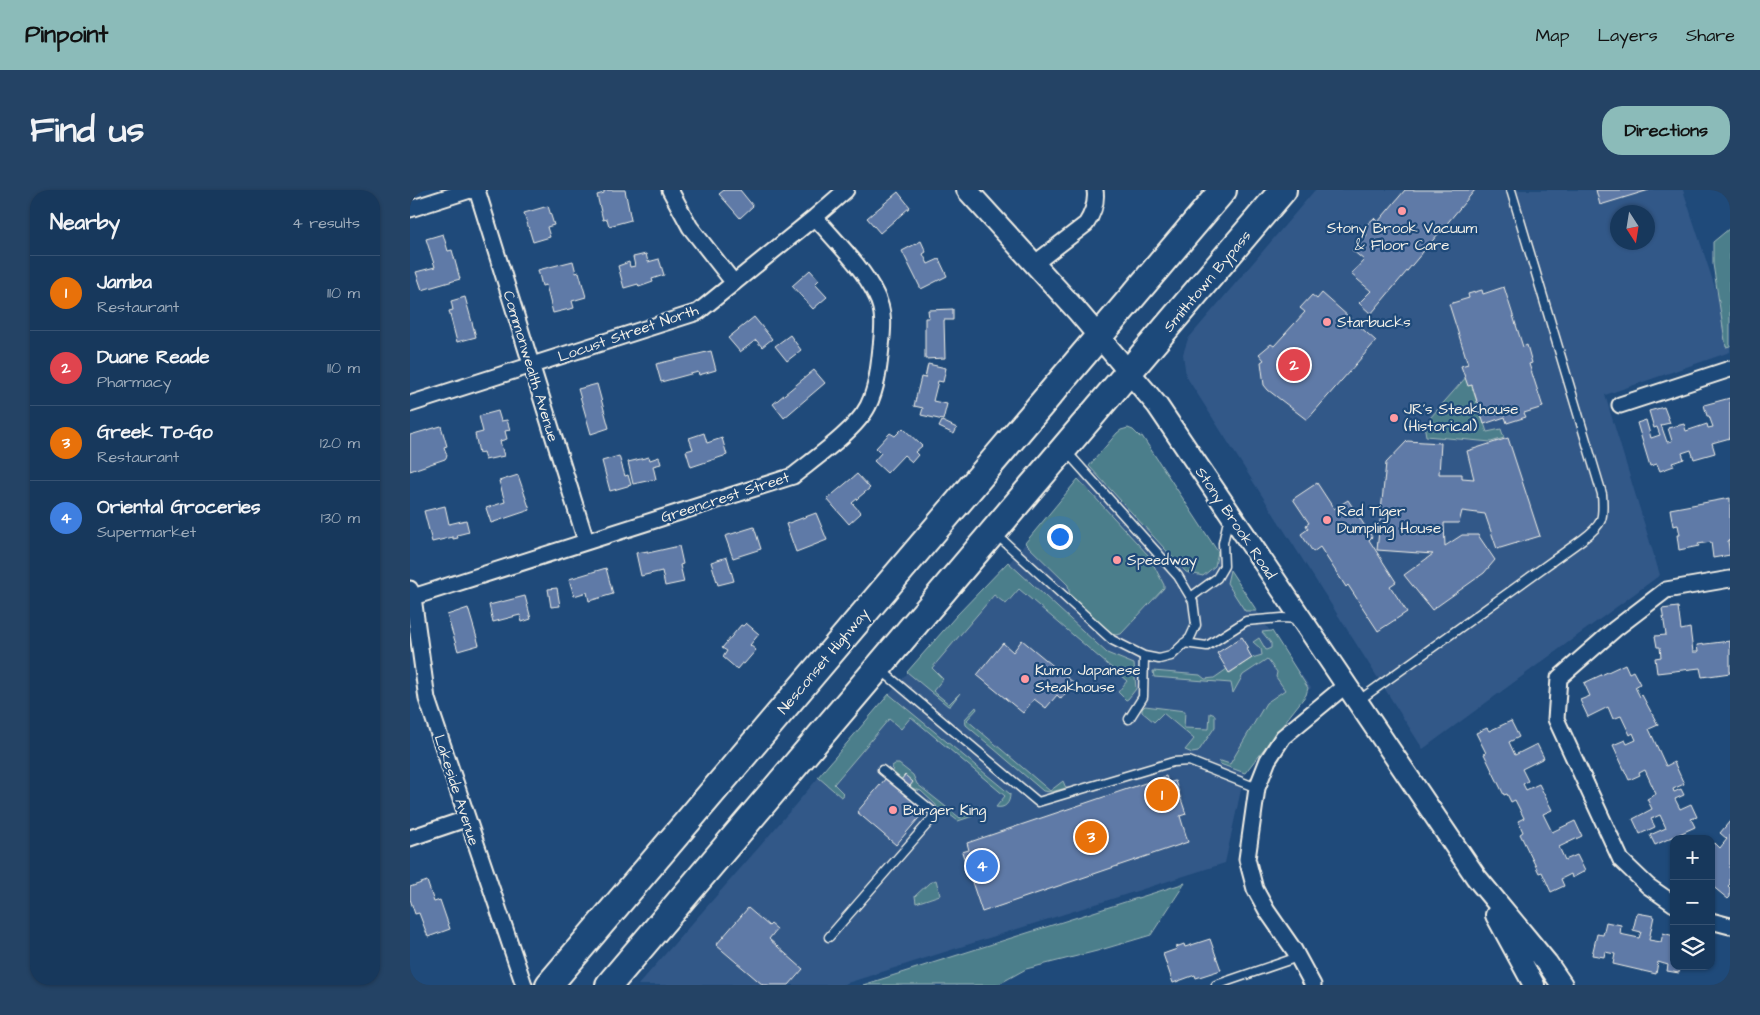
<!DOCTYPE html>
<meta charset="utf-8">
<style>
body{margin:0;font-family:"Architects Daughter",sans-serif;background:#244365;color:#f1f3f6}
.controls{position:absolute;right:15px;bottom:15px;display:grid;overflow:hidden;border-radius:10px;box-shadow:0 1px 4px #0004}
.controls button{width:45px;height:45px;display:grid;place-items:center;padding:0;border:0;border-bottom:1px solid #365272;background:#17385c;color:#f1f3f6;font:25px sans-serif}
.compass{position:absolute;left:1200px;top:15px;width:45px;height:45px;border-radius:50%;background:#17385c;box-shadow:0 1px 4px #0004;rotate:168deg}
.you{position:absolute;left:649px;top:346px;width:18px;height:18px;margin:-12px;border:4px solid #fff;border-radius:50%;background:#1a73e8;box-shadow:0 0 0 8px #1a73e833}
.badge{display:grid;place-items:center;width:32px;height:32px;border-radius:50%;background:#8bbbb9;color:#fff;font-size:16px;font-weight:700}
.pin{position:absolute;translate:-50% -50%;border:2px solid #fff;box-shadow:0 1px 5px #0006}
.list{margin:0;padding:0;list-style:none}
h2{display:flex;justify-content:space-between;align-items:center;height:65px;margin:0;padding:0 20px;font-size:21px}
h2 small{font-size:16px;font-weight:400;color:#9eacbb}
.list li{display:grid;grid-template-columns:32px 1fr auto;gap:15px;align-items:center;box-sizing:border-box;height:75px;padding:0 20px;border-top:1px solid #365272}
.list b{display:block;font-size:19px;white-space:nowrap}
.list p{margin:0;font-size:16px;white-space:nowrap;color:#9eacbb}
.list em{font-size:16px;font-style:normal;color:#9eacbb}
.icon{flex:none;width:28px;height:28px;fill:none;stroke:currentColor;stroke-width:2;stroke-linecap:round;stroke-linejoin:round}
.map{position:relative;flex:none;width:1320px;height:795px;overflow:hidden;border-radius:20px}
header{display:flex;align-items:center;gap:30px;box-sizing:border-box;height:70px;padding:0 25px;background:#8bbbb9;color:#111}
header strong{font-size:24px}
nav{display:flex;gap:28px;margin-inline-start:auto;font-size:18px}
.intro{display:flex;align-items:center;justify-content:space-between;box-sizing:border-box;height:120px;padding:0 30px}
h1{margin:0;font-size:35px}
.button{padding:12px 22px;border-radius:20px;background:#8bbbb9;color:#111;font-size:18px;font-weight:700}
main{display:flex;gap:30px;padding:0 30px}
aside{flex:1;background:#17385c;border-radius:20px;box-shadow:0 1px 4px #0004}
.map>svg:first-child{display:block}
.built{fill:#325888;fill-rule:evenodd}
.green{fill:#4b7e8b;stroke:#a0b8ba}
.building{fill:#5e7aa7;stroke:#f4f1e8}
.lines{fill:none;stroke-linecap:round;stroke-linejoin:round}
.lane-casing{stroke:#f4f1e8;stroke-width:11}
.street-casing{stroke:#f4f1e8;stroke-width:19}
.secondary-casing{stroke:#f4f1e8;stroke-width:24}
.highway-casing{stroke:#f4f1e8;stroke-width:30}
.lane{stroke:#1f4a7a;stroke-width:8}
.street{stroke:#1f4a7a;stroke-width:15}
.secondary{stroke:#1f4a7a;stroke-width:20}
.highway{stroke:#1f4a7a;stroke-width:26}
.poi-dot{fill:#ff9aa2;stroke:#1f4a7a;stroke-width:2}
.labels{text-anchor:middle;stroke-width:4.5;stroke-linejoin:round;paint-order:stroke}
.poi-label{font-size:15px;fill:#f4f1e8;stroke:#1f4a7a;text-anchor:start}
.street-label{font-size:15px;fill:#f4f1e8;stroke:#1f4a7a}
</style>
<header>
<strong>Pinpoint</strong>
<nav><a>Map</a><a>Layers</a><a>Share</a></nav>
</header>
<div class="intro"><h1>Find us</h1><a class="button">Directions</a></div>
<main>
<aside>
<h2>Nearby<small>4 results</small></h2>
<ul class="list">
<li><span class="badge" style="background:#e8710a">1</span><div><b>Jamba</b><p>Restaurant</p></div><em>110 m</em></li>
<li><span class="badge" style="background:#e0444e">2</span><div><b>Duane Reade</b><p>Pharmacy</p></div><em>110 m</em></li>
<li><span class="badge" style="background:#e8710a">3</span><div><b>Greek To-Go</b><p>Restaurant</p></div><em>120 m</em></li>
<li><span class="badge" style="background:#3f7fe0">4</span><div><b>Oriental Groceries</b><p>Supermarket</p></div><em>130 m</em></li>
</ul>
</aside>
<div class="map">
<svg width="1320" height="795" viewBox="0 0 1320 795">
<rect width="100%" height="100%" fill="#1f4a7a"/>
<filter id="ink" filterUnits="userSpaceOnUse"><feTurbulence type="fractalNoise" baseFrequency=".02" numOctaves="2"/><feDisplacementMap in="SourceGraphic" scale="10" xChannelSelector="R" yChannelSelector="G"/><feConvolveMatrix kernelMatrix="1 2 1 2 8 2 1 2 1" color-interpolation-filters="sRGB"/></filter>
<g filter="url(#ink)">
<path class="built" d="M905,0H1273L1320,143V162L1195,205L1250,385L1013,559L776,186L773,164L778,149ZM1208,22H1238V52H1208Z
M718,238L723,240L730,247L732,246L871,458L901,498L895,502L836,577L815,673L431,795H228L351,655L547,425L595,378L707,243L711,240Z"/>
<path class="green" d="M1320,38V156L1316,157L1303,74V52Z
M1058,185L1077,242L1091,239L1094,248L1081,252L1016,246L1015,240L1021,233L1020,228Z
M718,238L723,240L730,247L732,246L808,362L805,376L793,386L776,382L679,276L707,243L711,240Z
M668,289L739,366L754,395V398L711,444L705,445L680,426L660,407L658,395L615,353Z
M598,372L697,463L724,474L726,499L718,509L716,510L708,502L717,491L609,399L596,414L584,405L522,478L533,489L523,501L539,514L550,503L540,516H538L497,482L547,425Z
M820,380L847,421H835L817,393Z
M862,441L898,498L896,505L835,583L810,574L809,572L811,571L820,574L856,513L875,500L866,487L867,482L857,469L833,485L823,503L821,493L744,487L743,481L790,485L795,489L804,488L817,479L820,483L842,468L852,465L851,459L843,452L849,448L856,460L861,458V453L852,442Z
M479,504L600,604C600,613 595,619 586,617L595,606L501,527L491,539L479,529L424,594L434,604L433,606L431,607L408,587Z
M735,516L775,521L774,538L799,539L800,523L805,525V537L788,562L782,563L775,560L784,549L753,523L744,532L732,522V519Z
M566,517L567,519L557,530L640,601L653,591L656,598L641,602L633,601L556,535L555,529Z
M485,574H489L503,585L507,594L550,628L563,621L565,623L563,626L548,631L535,621L524,635L521,636L520,634L527,624L526,615L511,601L501,598L483,582L482,576Z
M526,690L530,705L506,713L505,706L519,693Z
M775,693L741,745L687,761L616,779L587,795H453Z"/>
<path class="building" d="M194,0H215L221,30L199,36L197,29L193,30L187,5L194,3Z
M314,0H330L343,16L330,28L309,4Z
M995,0H1065L961,124L949,113L961,101L941,84L954,70L942,60L957,45L952,39L964,28L968,32Z
M1186,0H1239L1190,15Z
M488,2L500,17L470,43L457,28Z
M138,16L144,35L137,37L140,47L123,52L114,23Z
M33,44L38,61L42,60L50,89L12,100L6,82L25,77L16,49Z
M511,51L516,62L513,64L518,74L529,69L537,86L511,99L492,61Z
M236,64L238,72L249,69L254,85L242,89L243,92L229,97L228,94L214,98L208,76L219,72L220,77L225,76L223,67Z
M163,71L166,83L169,82L176,107L162,111L164,118L143,123L136,95L132,96L128,80Z
M400,80L409,90L405,94L417,107L403,119L382,96Z
M1094,97L1113,157L1117,155L1122,173L1119,174L1133,217L1114,223L1116,227L1097,233L1095,227L1074,234L1062,195L1058,196L1051,176L1058,174L1039,114L1059,108L1058,104L1072,100L1073,104Z
M912,103L966,151L897,230L858,200L854,195L851,172L854,170L849,164L861,154L864,156L895,122L890,118L902,105L907,109Z
M55,107L66,147L47,152L39,121L43,120L41,111Z
M543,119V130H534L535,168L515,169V128H519L518,120Z
M344,127L362,149L352,157L346,150L330,162L318,148Z
M380,145L391,160L377,171L365,156Z
M301,161L306,180L289,185L288,182L251,192L246,174Z
M518,174L536,178L533,192L528,191L523,211L537,214L533,230L511,225L513,218L504,216L511,187L515,188Z
M404,180L415,193L374,228L363,214Z
M187,194L199,238L181,244L168,199Z
M1320,208V248L1302,253L1305,263L1284,269L1281,260L1272,263L1274,269L1262,273L1264,276L1250,281L1247,274L1240,276L1227,233L1236,230L1241,248L1250,245L1247,237L1244,238L1239,221L1254,217L1260,233L1251,235L1257,252L1262,251L1258,238L1274,234L1276,241L1297,234L1298,238L1303,237L1299,226H1297L1294,215Z
M88,221L91,231L97,230L100,240L95,241L97,249L90,251L94,266L75,270L73,262L69,263L65,244L73,242L69,226Z
M532,231L547,238L544,244L529,237Z
M31,236L37,256L34,257L37,266L35,269L0,281V245Z
M493,238L512,256L505,262L508,265L502,272L494,265L477,283L464,271L471,263L466,258L480,243L485,246Z
M294,243L297,253L312,248L317,265L281,277L276,261L283,259L279,248Z
M1098,248L1130,346L1087,359L1075,324L1052,321L1049,333H1034L1035,356L1052,345H1068L1085,370L1074,383L1022,420L994,385L1023,364L967,360L976,273L997,251L1031,253L1029,284H1052V288L1064,289L1057,261Z
M209,266L215,286L218,285L221,295L200,301L192,271Z
M239,267L240,270L249,267L251,274L243,276L246,289L223,294L218,272Z
M447,284L460,298L442,313L451,323L439,334L417,309Z
M108,285L120,320L81,333L76,318L95,312L89,291Z
M907,293L924,319L938,310L962,347L959,350L986,392L980,396L997,422L968,441L938,395L936,397L910,357L903,362L891,344L898,339L896,335L899,333L883,309Z
M1320,308V350L1318,351L1320,365L1303,368L1301,352L1288,354L1289,356L1269,360L1267,345H1270L1268,335L1263,336L1260,319Z
M35,316L39,334L56,330L59,342L47,345L48,348L43,349V347L22,352L14,321Z
M406,323L417,350L386,362L376,334Z
M344,337L351,359L323,368L315,346Z
M269,356L273,374L270,375L274,392L255,396L252,381L231,386L226,363L238,361V363Z
M317,367L324,391L308,395L301,372Z
M196,378L203,404L179,411L177,402L164,406L159,389Z
M147,398L150,416L141,417L138,399Z
M115,406L121,429L112,432L110,425L83,432L79,415Z
M1268,417L1271,440L1280,438L1283,462H1288L1287,455L1320,451V483L1292,487L1290,478L1247,483L1245,468L1251,467L1250,457H1247L1245,446L1256,445L1252,419Z
M58,418L69,455L48,461L37,425Z
M336,433L349,444L340,455L346,460L334,474L332,473L327,479L313,467L317,461L312,458L331,435L333,436Z
M832,447L839,458L837,459L842,468L819,483L807,463Z
M612,450L664,493L651,509L647,505L636,518L624,509L613,523L567,485L593,453L603,462Z
M1215,474L1219,483L1223,481L1230,494L1225,497L1230,507L1232,505L1248,535L1239,539L1256,576L1264,572L1274,594L1263,599L1264,602L1271,599L1274,605L1265,609L1270,619L1281,614L1287,627L1281,629L1285,637L1245,655L1240,645L1256,638L1250,625L1241,629L1245,637L1230,644L1223,629L1242,619L1237,609L1246,604L1235,580L1229,583L1230,585L1219,590L1203,555L1215,550L1217,554L1226,550L1223,543L1220,545L1211,526L1203,529L1198,517L1178,527L1170,510L1180,506L1174,493Z
M1101,531L1109,547L1099,552L1105,565L1127,554L1134,568L1112,579L1118,591L1113,594L1116,600L1129,594L1142,620L1133,624L1142,642L1165,631L1172,646L1149,657L1155,670L1167,665L1175,681L1162,688L1161,684L1151,689L1154,696L1141,702L1132,682L1129,683L1110,644L1113,642L1108,631L1114,628L1105,610L1101,612L1097,604L1094,605L1074,564L1076,563L1066,543L1077,538L1079,541Z
M495,585L503,592L497,600L518,617L486,655L447,622L476,588L486,596Z
M756,586L758,593L765,591L776,624L770,626L778,652L572,722L552,662L559,660L557,653Z
M1320,631V694L1318,696L1320,698V707L1318,709L1301,695V657L1305,653L1310,658L1317,649L1310,643Z
M17,691L24,712L30,710L40,739L18,747L9,723L5,724L0,709V697Z
M338,718L359,736L361,734L367,739L359,749L393,779L379,795H353L306,755Z
M1227,723L1244,726L1239,750L1251,752L1253,743L1264,746V776H1270L1269,783L1257,781L1258,775L1248,772L1246,784L1203,774L1205,764L1195,762L1194,767L1182,765L1187,744L1193,745L1196,732L1211,735L1210,744L1229,748L1231,742L1223,740Z
M800,749L811,780L786,788L785,785L763,793L753,764L767,759L766,757L774,754L775,757Z"/>
<g class="lines">
<defs>
<path id="lane" d="M587,345L702,450L734,466L749,469L761,466L780,448L786,435L783,411L768,386L656,261
M781,407L807,388L814,376L813,353L819,326
M774,453L797,456L836,431L872,428L889,429
M471,480L628,612L763,572L779,571L847,598
M948,511L1173,349C1193,334 1194,329 1192,304L1101,0
M719,529L733,507L734,466
M419,747L526,624L472,580
M806,795L888,767"/>
<path id="street" d="M67,0L176,351
M260,0L280,37L324,93
M0,19L60,0
M624,74L676,34C683,23 687,13 685,0
M0,214L288,122L405,27L436,0
M1210,215L1320,179
M0,399L3,407L17,509L114,795
M3,407L383,286C404,269 446,240 458,216C467,198 469,177 471,157C473,139 475,122 466,105C452,76 426,52 405,27
M0,648L56,629
M1264,714L1238,696L1211,670L1146,529L1149,488L1205,439L1256,400L1320,389
M1301,731L1320,736
M903,795L884,760L857,721L845,699L837,669L840,648L847,598L858,570L873,547L936,495"/>
<path id="secondary" d="M557,0L668,122L747,215L1066,687L1137,773L1152,795
M1086,725L1124,795"/>
<path id="highway" d="M139,795L813,0
M199,795L873,0"/>
</defs>
<use href="#lane" class="lane-casing"/>
<use href="#street" class="street-casing"/>
<use href="#secondary" class="secondary-casing"/>
<use href="#highway" class="highway-casing"/>
<use href="#lane" class="lane"/>
<use href="#street" class="street"/>
<use href="#secondary" class="secondary"/>
<use href="#highway" class="highway"/>
</g>
</g>
<g class="poi-dot">
<circle cx="992" cy="21" r="5"/>
<circle cx="917" cy="132" r="5"/>
<circle cx="984" cy="228" r="5"/>
<circle cx="917" cy="330" r="5"/>
<circle cx="707" cy="370" r="5"/>
<circle cx="615" cy="489" r="5"/>
<circle cx="483" cy="620" r="5"/>
</g>
<g class="labels">
<g class="poi-label">
<text x="992" y="43" text-anchor="middle">Stony Brook Vacuum<tspan x="992" dy="17">&amp; Floor Care</tspan></text>
<text x="927" y="137">Starbucks</text>
<text x="994" y="224">JR's Steakhouse<tspan x="994" dy="17">(Historical)</tspan></text>
<text x="927" y="326">Red Tiger<tspan x="927" dy="17">Dumpling House</tspan></text>
<text x="717" y="375">Speedway</text>
<text x="625" y="485">Kumo Japanese<tspan x="625" dy="17">Steakhouse</tspan></text>
<text x="493" y="625">Burger King</text>
</g>
<g class="street-label">
<text transform="translate(797 91) rotate(-50)" y="5">Smithtown Bypass</text>
<text transform="translate(218 143) rotate(-19)" y="5">Locust Street North</text>
<text transform="translate(121 176) rotate(73)" y="5">Commonwealth Avenue</text>
<text transform="translate(315 307) rotate(-18)" y="5">Greencrest Street</text>
<text transform="translate(826 333) rotate(56)" y="5">Stony Brook Road</text>
<text transform="translate(413 471) rotate(-50)" y="5">Nesconset Highway</text>
<text transform="translate(47 600) rotate(72)" y="5">Lakeside Avenue</text>
</g>
</g>
</svg>
<div class="controls">
<button>+</button>
<button>−</button>
<button><svg class="icon" aria-label="layers" viewBox="0 0 24 24"><path d="M12 4l9 5-9 5-9-5zM3 14l9 5 9-5"/></svg></button>
</div>
<svg class="compass" viewBox="-18 -18 36 36"><path d="M0-13l5 13h-10z" fill="#e53935"/><path d="M0 13l5-13h-10z" fill="#9eacbb"/></svg>
<div class="you"></div>
<div class="pin badge" style="left:752px;top:605px;background:#e8710a">1</div>
<div class="pin badge" style="left:884px;top:175px;background:#e0444e">2</div>
<div class="pin badge" style="left:681px;top:647px;background:#e8710a">3</div>
<div class="pin badge" style="left:572px;top:676px;background:#3f7fe0">4</div>
</div>
</main>
